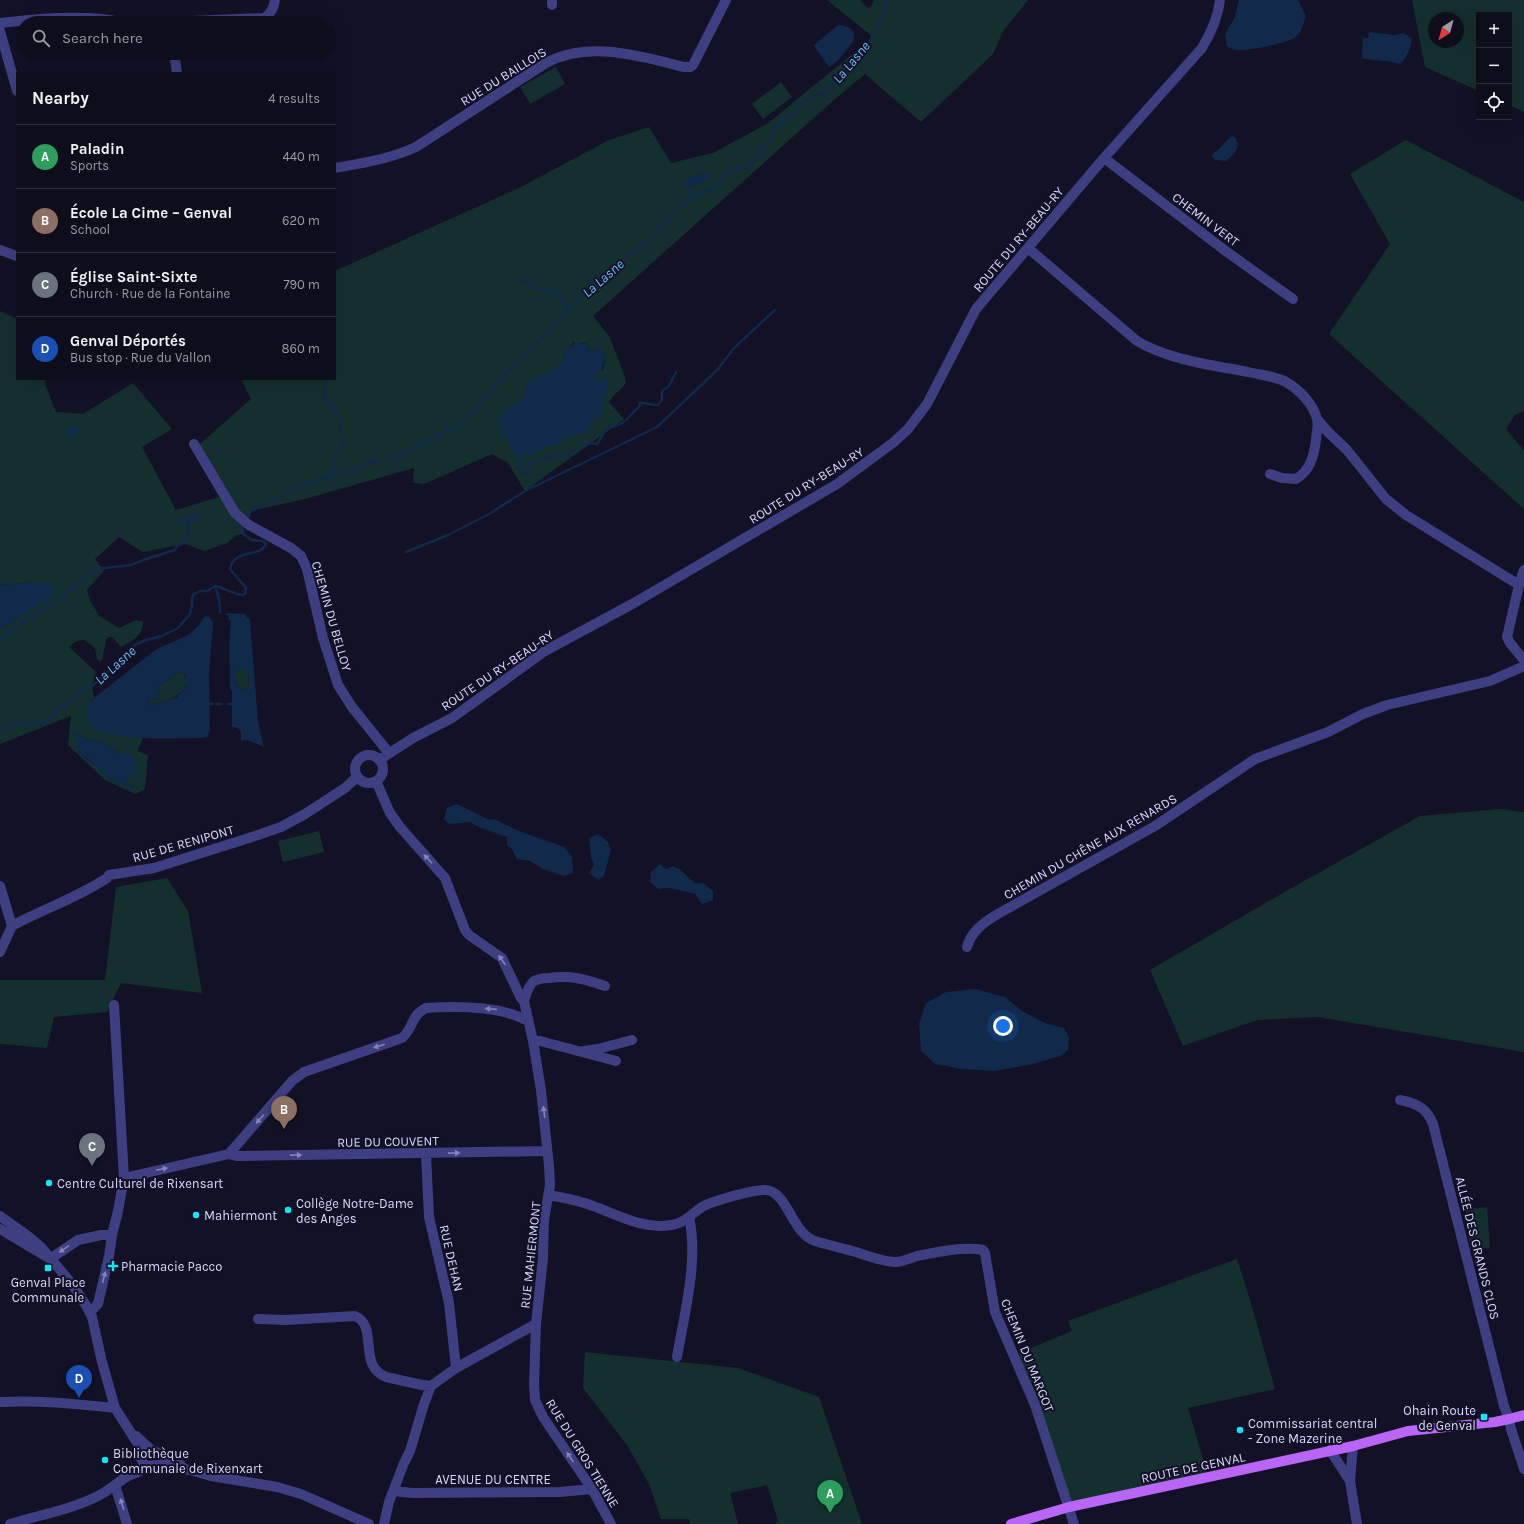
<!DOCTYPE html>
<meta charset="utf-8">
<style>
body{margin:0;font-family:Karla,sans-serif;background:#171625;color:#f1f3f6}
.controls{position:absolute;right:12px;top:12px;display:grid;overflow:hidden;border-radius:0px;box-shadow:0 4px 16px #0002}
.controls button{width:36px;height:36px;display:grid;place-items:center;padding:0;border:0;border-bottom:1px solid #2e2d3b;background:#0e0d1c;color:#f1f3f6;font:20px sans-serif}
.compass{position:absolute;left:1428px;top:12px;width:36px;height:36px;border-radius:50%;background:#0e0d1c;box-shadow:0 4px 16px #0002;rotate:216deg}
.you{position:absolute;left:1003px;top:1026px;width:14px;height:14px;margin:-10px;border:3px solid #fff;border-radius:50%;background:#1a73e8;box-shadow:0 0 0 6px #1a73e833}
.badge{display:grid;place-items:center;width:26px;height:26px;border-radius:50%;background:#0ee8f3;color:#fff;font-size:13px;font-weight:700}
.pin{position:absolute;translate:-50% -33px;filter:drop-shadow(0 1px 2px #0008)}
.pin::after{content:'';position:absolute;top:21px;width:14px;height:12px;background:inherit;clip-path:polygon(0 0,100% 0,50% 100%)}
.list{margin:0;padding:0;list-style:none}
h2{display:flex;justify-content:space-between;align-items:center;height:52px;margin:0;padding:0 16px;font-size:17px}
h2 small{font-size:13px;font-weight:400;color:#9b9ca3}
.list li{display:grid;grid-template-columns:26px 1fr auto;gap:12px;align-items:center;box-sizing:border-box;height:64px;padding:0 16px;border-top:1px solid #2e2d3b}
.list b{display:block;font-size:15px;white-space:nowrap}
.list p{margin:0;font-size:13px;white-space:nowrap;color:#9b9ca3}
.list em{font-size:13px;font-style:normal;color:#9b9ca3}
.icon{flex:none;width:22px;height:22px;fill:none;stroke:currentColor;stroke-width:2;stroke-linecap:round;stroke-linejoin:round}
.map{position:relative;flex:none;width:1524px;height:1524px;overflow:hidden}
.search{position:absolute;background:#0e0d1c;box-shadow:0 4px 16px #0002;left:16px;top:16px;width:320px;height:44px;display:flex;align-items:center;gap:10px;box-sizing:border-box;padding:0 14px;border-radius:22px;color:#9b9ca3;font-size:15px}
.panel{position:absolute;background:#0e0d1c;box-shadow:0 4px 16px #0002;left:16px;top:72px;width:320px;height:308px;border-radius:0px}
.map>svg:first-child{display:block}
.green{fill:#14302e;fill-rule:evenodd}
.water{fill:#11294a;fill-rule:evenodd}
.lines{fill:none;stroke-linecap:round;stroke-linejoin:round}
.stream{stroke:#11294a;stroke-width:2.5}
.minor{stroke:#3e3f83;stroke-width:10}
.major{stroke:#b965f7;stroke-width:10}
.oneway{fill:#8484ba}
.poi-dot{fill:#0ee8f3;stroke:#131126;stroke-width:1.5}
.labels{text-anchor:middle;stroke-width:4;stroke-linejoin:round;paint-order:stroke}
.street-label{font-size:13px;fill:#dad8fd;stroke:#131126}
.poi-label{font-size:13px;fill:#dad8fd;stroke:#131126;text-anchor:start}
.water-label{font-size:14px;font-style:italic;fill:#6cbef8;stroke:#131126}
</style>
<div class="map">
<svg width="1524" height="1524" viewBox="0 0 1524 1524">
<rect width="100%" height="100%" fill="#131126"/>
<path class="green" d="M827,0H860L868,8L871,7L874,0H1028L1003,31L993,54L921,122L865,74L835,99L593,316L609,336L623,371L626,383L621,389L613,396L609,402L624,419L525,491L508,463L492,454L424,484L413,483L414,468L305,499L251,511L243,525V534L237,535L227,543L205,551L185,544L143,552L119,537L95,559L104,571L87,590L90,600L99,616L119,628L136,620L143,622C143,636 132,641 121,647L112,637H109L106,640L102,660L100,661L97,660L95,648L84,640L76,641L69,647L96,672L92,686L94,698L90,701L94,727L112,734L143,738L137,751L148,755L145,789L135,794L105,780L68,745L71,716L0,744V630L52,595V585L37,582L0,585V311L17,319V379H46L45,384L56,412L83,414L133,383L172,429L142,447L176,510L219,497L193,450L251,399L241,379H335V271L521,187L609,140L649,127L671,163L713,153L767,124L873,37ZM701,174L711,178L687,188L689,178ZM573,342L580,344L585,343L588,350L591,351L600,349L605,355L603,370L595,373L594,377L547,374C558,368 566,362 566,349L571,347ZM77,733C84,739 89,742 99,740L121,754L131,755L135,758L133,760V771L125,780L126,782L132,785L133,788L108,778L98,767L80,754L78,751V744L79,742L77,739Z
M1412,0H1524V112L1509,105V15H1479V91L1425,67ZM1434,18H1458V42H1434Z
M556,67L565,84L530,104L520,87Z
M781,82L792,97L763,119L752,104Z
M1406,140L1524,202V411L1515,415L1506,429L1524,451V509L1329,334L1390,244L1350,174Z
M240,669H244L248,671L249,686L243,690C236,687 234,680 235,673Z
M181,672L183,673C196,693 166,701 152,705L149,704L148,700L150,699L159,698L158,687L176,673Z
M1500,809L1524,812V1052L1318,1017L1257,1020L1183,1046L1150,970L1288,890L1420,816Z
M319,831L324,852L283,862L278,841Z
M167,878L188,911L202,993L121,983L107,1012L54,1017L47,1048L0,1044V980H105L116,887Z
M1487,1207L1490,1248L1470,1249L1466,1209Z
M1237,1259L1251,1303L1275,1389L1188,1408L1207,1472L1067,1504L1031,1399L1019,1353L1072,1331L1068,1321Z
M585,1352L738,1368L819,1397L862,1524H776V1522L778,1521L767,1485L730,1493L738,1524H690L689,1519H661L649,1484L627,1445L583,1388Z"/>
<path class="water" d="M1239,0H1298L1306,16C1304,22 1302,31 1297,36C1290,43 1246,52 1236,50C1233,50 1230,48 1227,46L1225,34L1235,17Z
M838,25C849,25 857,31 853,42C846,50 838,63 829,67L814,46L815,44Z
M1369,32L1395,35L1403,33L1412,38C1411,48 1407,57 1400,64C1387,60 1375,61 1362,58L1363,38H1368Z
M1232,136L1235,137C1242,148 1234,154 1226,161L1216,160L1212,157L1213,153C1223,148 1224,141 1232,136Z
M706,172L711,175L712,178L687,188C683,186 685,183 686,179Z
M576,341L581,344H587L588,351H591L600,349L605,355L601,373L599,374L595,373L594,380L596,381L602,379L609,381L606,394L602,397C604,405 602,411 599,418L591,419L590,427H588L586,432L568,437L557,445L546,446L529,456L515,454L510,450V443L502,435V430L499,419L501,415L509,406L517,404L527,393L524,388L525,385L542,374L544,375C555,368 566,364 566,349L568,346L571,347Z
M78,427L80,431L78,434L66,435L65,428Z
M197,515L200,517L198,520L182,524L179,523V519Z
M35,582H44L52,585L54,592L50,597L0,630V585Z
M227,613L244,614L250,620L258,722L264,747L247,740L241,741V732L238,728L232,727V691L230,689L229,643L231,620H229L228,615H226ZM240,669H244L248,671L249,686L243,690C236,687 234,680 235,673Z
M208,616L211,619L213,623L209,675L210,730L207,737L202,738C176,738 113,742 93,727C85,721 86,709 90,701L154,651C166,643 185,639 194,630C198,626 201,622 204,617ZM181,672L183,673L186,677V687L177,697L152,705L149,704L148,700L150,699L159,698L158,687L176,673Z
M75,733H77C84,739 89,742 99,740L121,754H131L135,758L134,762H138L136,766L137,770L134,771L135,775H131L125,780L126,782L132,785L133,789L108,778L87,758L80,755V754L76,748L79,741L77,739H75L73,736Z
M457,804L489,820L494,819L519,831L564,847L572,857L573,873L564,876L543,869L530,861L517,859L512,849L507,845V837L481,828L470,822L449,824L444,819L447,808Z
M598,834L608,842L611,850L604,876L598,880L589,873L594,865L591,857L589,838Z
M660,864L666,869L673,866L681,870L689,878L695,883H703L713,891V900L702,904L695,894L670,888L658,889L650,882L651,872Z
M975,989L1005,997L1022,1011L1045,1023L1064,1028L1069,1038L1068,1050L1060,1056L1033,1064L995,1071L962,1069L935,1064L921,1051L919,1024L926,1003L946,992Z"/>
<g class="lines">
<path class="stream" d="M815,96L824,93L832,86L867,47L890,0
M687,188L692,199
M519,282L527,281L533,287L548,291H555L559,295L562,302L570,308
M328,379L323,393L327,402L340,419L341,435L343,442L342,449L336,455L333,467V477
M519,455L520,470L522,473L524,474L527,472L532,461L569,454L588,443L597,444C601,440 601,435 605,431C610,426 614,427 620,424C628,421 632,412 639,407L640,403C646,402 652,406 658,405L662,400V391L669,386L676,372
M389,459L428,441L445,431L461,426L474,410L504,376L602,275L627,257L667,222L682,205L706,191L717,188L727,172L734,167L743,169L747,167L762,151L777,127L786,120L801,103L812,97
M247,519L251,511L292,491L304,484L350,471L362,465L380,460
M406,552L448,535L489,514L525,491L657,427L718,369L734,348L775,310
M215,586L219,598L220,612
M0,639L61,597L98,569L131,565L146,559L175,550L177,546L184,543L189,538L187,527L189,523
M210,704H213
M216,704H222
M228,704H233
M0,728H6L16,723L38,724L46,722L81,690L92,686L128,654L135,645L146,640L162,636L178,628L190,614L192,606V598L194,594L200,591H207L215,586C225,588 233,594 243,595L245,594L246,588L230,569C234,548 261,558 266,544L263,541L252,540L243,534V525"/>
<path class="minor" d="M552,0V5
M0,23C33,19 91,14 123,23
M171,23L191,21L264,18C271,14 274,8 275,0
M0,31L17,91
M174,53L177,73
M1104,158L1227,252L1293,299
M335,168C363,163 390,159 416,147L546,63C589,40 640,56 684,67H690L693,65L726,0
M1028,248L1137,341C1169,360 1212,365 1248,372C1261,375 1275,376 1286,382C1300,390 1313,404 1317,419C1319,425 1316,434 1316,440C1314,456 1310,471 1296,479L1282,478L1270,474
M0,250L17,256
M1318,420L1328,432L1347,450L1386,499L1406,515L1519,585L1507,637L1510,643L1524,660
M194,444L235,513L249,525L291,548L301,556L307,569L323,638L338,685L352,707L389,753
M1519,585L1524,570
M355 769a14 14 0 1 1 28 0a14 14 0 1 1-28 0Z
M379,760L413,738L452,718L545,651L634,603L837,484L894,442L908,429L927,404L976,309L1104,158L1202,48C1211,33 1218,18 1220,0
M376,781L390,813L400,827L445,878L465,930L469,935L502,958L521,998L524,1001L533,1041L541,1090L549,1166L550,1185L544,1220L543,1258L536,1324L534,1385L535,1400L543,1417L592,1489L611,1524
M0,886L12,926L0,952
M12,926C43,909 77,898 107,878L109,875L154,868L258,835L281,827L305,814L345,788L357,777
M967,947C971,932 983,923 996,915L1155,826L1255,759L1328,732L1363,714L1387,705L1490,681L1524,666
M524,1001C526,995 528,986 534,981C538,979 544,978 549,978C570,975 585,979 605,986
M533,1041H540L616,1061
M584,1051L598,1049L632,1040
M1400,1100C1416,1103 1427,1108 1433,1124L1504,1406L1509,1419L1511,1429L1524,1469
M229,1154L238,1156L547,1151
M426,1154L429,1217L449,1303L456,1368
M124,1178L229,1154L292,1081L304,1072L402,1038C414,1028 410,1016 426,1008C457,1006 501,1006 528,1021
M549,1195C564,1198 578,1200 593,1206C618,1215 644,1230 671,1225C687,1222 690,1215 702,1207C712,1201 755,1189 766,1190C788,1192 792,1234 815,1241C828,1245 842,1248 856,1252C868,1256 884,1262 897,1262C904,1261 911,1258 917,1256C936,1252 964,1246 983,1250L985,1253L995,1312L1035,1405L1074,1524
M0,1216L28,1236L41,1247L72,1284L87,1307L92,1317L102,1362L115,1408L138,1444L142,1454L141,1459L144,1464L148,1466L159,1465L190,1470L211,1476L277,1487L301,1494L369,1524
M0,1229L47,1257
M50,1259L78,1240L101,1235H112
M90,1312L98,1304L109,1256L112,1235L118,1211L124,1178L114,1005
M258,1319L286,1320L355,1316C379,1326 357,1366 386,1377L422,1385L431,1386
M677,1357C684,1316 699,1259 689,1218
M0,1402C39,1400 76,1404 115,1408
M136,1436L150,1449L181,1465
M1353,1446L1350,1481L1357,1524
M1330,1450L1350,1481
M115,1485L127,1524
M394,1491L412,1493L560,1492L592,1489
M10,1524C39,1515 70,1510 98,1496C108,1491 117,1483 126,1477C134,1473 142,1472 148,1466
M384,1524L389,1502L404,1463L410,1451L424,1404L431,1386L456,1368L536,1324"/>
<path class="major" d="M1011,1524L1069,1507L1353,1446L1408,1431L1495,1422L1509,1419L1524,1415"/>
</g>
<defs><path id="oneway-solid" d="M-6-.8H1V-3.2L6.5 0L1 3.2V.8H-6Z"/></defs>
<g class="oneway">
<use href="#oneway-solid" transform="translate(428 859) rotate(-134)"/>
<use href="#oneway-solid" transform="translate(502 960) rotate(-125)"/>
<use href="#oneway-solid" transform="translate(491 1009) rotate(-176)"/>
<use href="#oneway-solid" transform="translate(379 1046) rotate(162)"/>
<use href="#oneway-solid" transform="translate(544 1112) rotate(-98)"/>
<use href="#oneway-solid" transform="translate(260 1119) rotate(131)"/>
<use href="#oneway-solid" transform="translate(454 1153) rotate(-1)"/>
<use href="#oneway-solid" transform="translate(296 1155) rotate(-1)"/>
<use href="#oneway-solid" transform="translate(162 1169) rotate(-12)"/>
<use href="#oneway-solid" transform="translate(64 1249) rotate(146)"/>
<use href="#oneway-solid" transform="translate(104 1277) rotate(-76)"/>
<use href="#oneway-solid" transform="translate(570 1457) rotate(-124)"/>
<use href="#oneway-solid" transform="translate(122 1504) rotate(-107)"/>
</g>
<g class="poi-dot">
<circle cx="49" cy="1183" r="4"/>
<circle cx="288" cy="1210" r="4"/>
<circle cx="196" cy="1215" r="4"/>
<path d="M111 1260h4v4h4v4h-4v4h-4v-4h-4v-4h4z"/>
<rect x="44" y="1264" width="8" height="8" rx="2"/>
<rect x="1480" y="1413" width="8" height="8" rx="2"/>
<circle cx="1240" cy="1430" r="4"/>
<circle cx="105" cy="1460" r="4"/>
</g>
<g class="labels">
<g class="street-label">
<text transform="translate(503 76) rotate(-32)" y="5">RUE DU BAILLOIS</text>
<text transform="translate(1206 219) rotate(37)" y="5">CHEMIN VERT</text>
<text transform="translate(1018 239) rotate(-50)" y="5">ROUTE DU RY-BEAU-RY</text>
<text transform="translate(806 485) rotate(-32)" y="5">ROUTE DU RY-BEAU-RY</text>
<text transform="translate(332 616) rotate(74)" y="5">CHEMIN DU BELLOY</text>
<text transform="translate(497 670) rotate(-34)" y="5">ROUTE DU RY-BEAU-RY</text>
<text transform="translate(183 843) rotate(-16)" y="5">RUE DE RENIPONT</text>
<text transform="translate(1090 846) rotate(-30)" y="5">CHEMIN DU CHÊNE AUX RENARDS</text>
<text transform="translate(388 1141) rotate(-1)" y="5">RUE DU COUVENT</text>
<text transform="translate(1478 1248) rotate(76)" y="5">ALLÉE DES GRANDS CLOS</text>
<text transform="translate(530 1255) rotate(-84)" y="5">RUE MAHIERMONT</text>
<text transform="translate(452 1258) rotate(77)" y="5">RUE DEHAN</text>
<text transform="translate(1028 1355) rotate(68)" y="5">CHEMIN DU MARGOT</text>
<text transform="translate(583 1453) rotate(58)" y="5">RUE DU GROS TIENNE</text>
<text transform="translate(1193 1467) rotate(-12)" y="5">ROUTE DE GENVAL</text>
<text x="493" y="1484">AVENUE DU CENTRE</text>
</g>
<g class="poi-label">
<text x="57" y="1188">Centre Culturel de Rixensart</text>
<text x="296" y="1208">Collège Notre-Dame<tspan x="296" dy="15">des Anges</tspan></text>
<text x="204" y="1220">Mahiermont</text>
<text x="121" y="1271">Pharmacie Pacco</text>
<text x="48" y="1287" text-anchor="middle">Genval Place<tspan x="48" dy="15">Communale</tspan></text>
<text x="1476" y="1415" text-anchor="end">Ohain Route<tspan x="1476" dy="15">de Genval</tspan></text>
<text x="1248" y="1428">Commissariat central<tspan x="1248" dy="15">- Zone Mazerine</tspan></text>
<text x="113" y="1458">Bibliothèque<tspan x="113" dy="15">Communale de Rixenxart</tspan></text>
</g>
<g class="water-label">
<text transform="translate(851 62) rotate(-50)" y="5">La Lasne</text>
<text transform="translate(603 278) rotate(-41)" y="5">La Lasne</text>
<text transform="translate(115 665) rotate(-42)" y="5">La Lasne</text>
</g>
</g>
</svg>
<div class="controls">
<button>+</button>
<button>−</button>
<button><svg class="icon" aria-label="locate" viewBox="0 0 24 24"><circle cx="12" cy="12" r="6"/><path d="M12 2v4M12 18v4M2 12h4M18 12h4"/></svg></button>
</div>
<svg class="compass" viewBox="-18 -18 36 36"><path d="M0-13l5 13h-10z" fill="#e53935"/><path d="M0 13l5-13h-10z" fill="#9b9ca3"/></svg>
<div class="you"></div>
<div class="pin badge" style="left:830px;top:1513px;background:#2e9e5b">A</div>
<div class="pin badge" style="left:284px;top:1129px;background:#8d6e63">B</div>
<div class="pin badge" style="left:92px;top:1166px;background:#6b7280">C</div>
<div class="pin badge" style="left:79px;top:1398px;background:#1a4fb4">D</div>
<div class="search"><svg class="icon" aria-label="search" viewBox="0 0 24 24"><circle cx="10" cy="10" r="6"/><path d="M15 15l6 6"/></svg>Search here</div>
<section class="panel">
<h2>Nearby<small>4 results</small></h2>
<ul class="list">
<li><span class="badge" style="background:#2e9e5b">A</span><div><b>Paladin</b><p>Sports</p></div><em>440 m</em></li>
<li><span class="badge" style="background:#8d6e63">B</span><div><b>École La Cime – Genval</b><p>School</p></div><em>620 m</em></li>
<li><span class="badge" style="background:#6b7280">C</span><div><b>Église Saint-Sixte</b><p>Church · Rue de la Fontaine</p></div><em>790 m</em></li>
<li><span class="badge" style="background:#1a4fb4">D</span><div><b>Genval Déportés</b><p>Bus stop · Rue du Vallon</p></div><em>860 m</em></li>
</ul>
</section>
</div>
